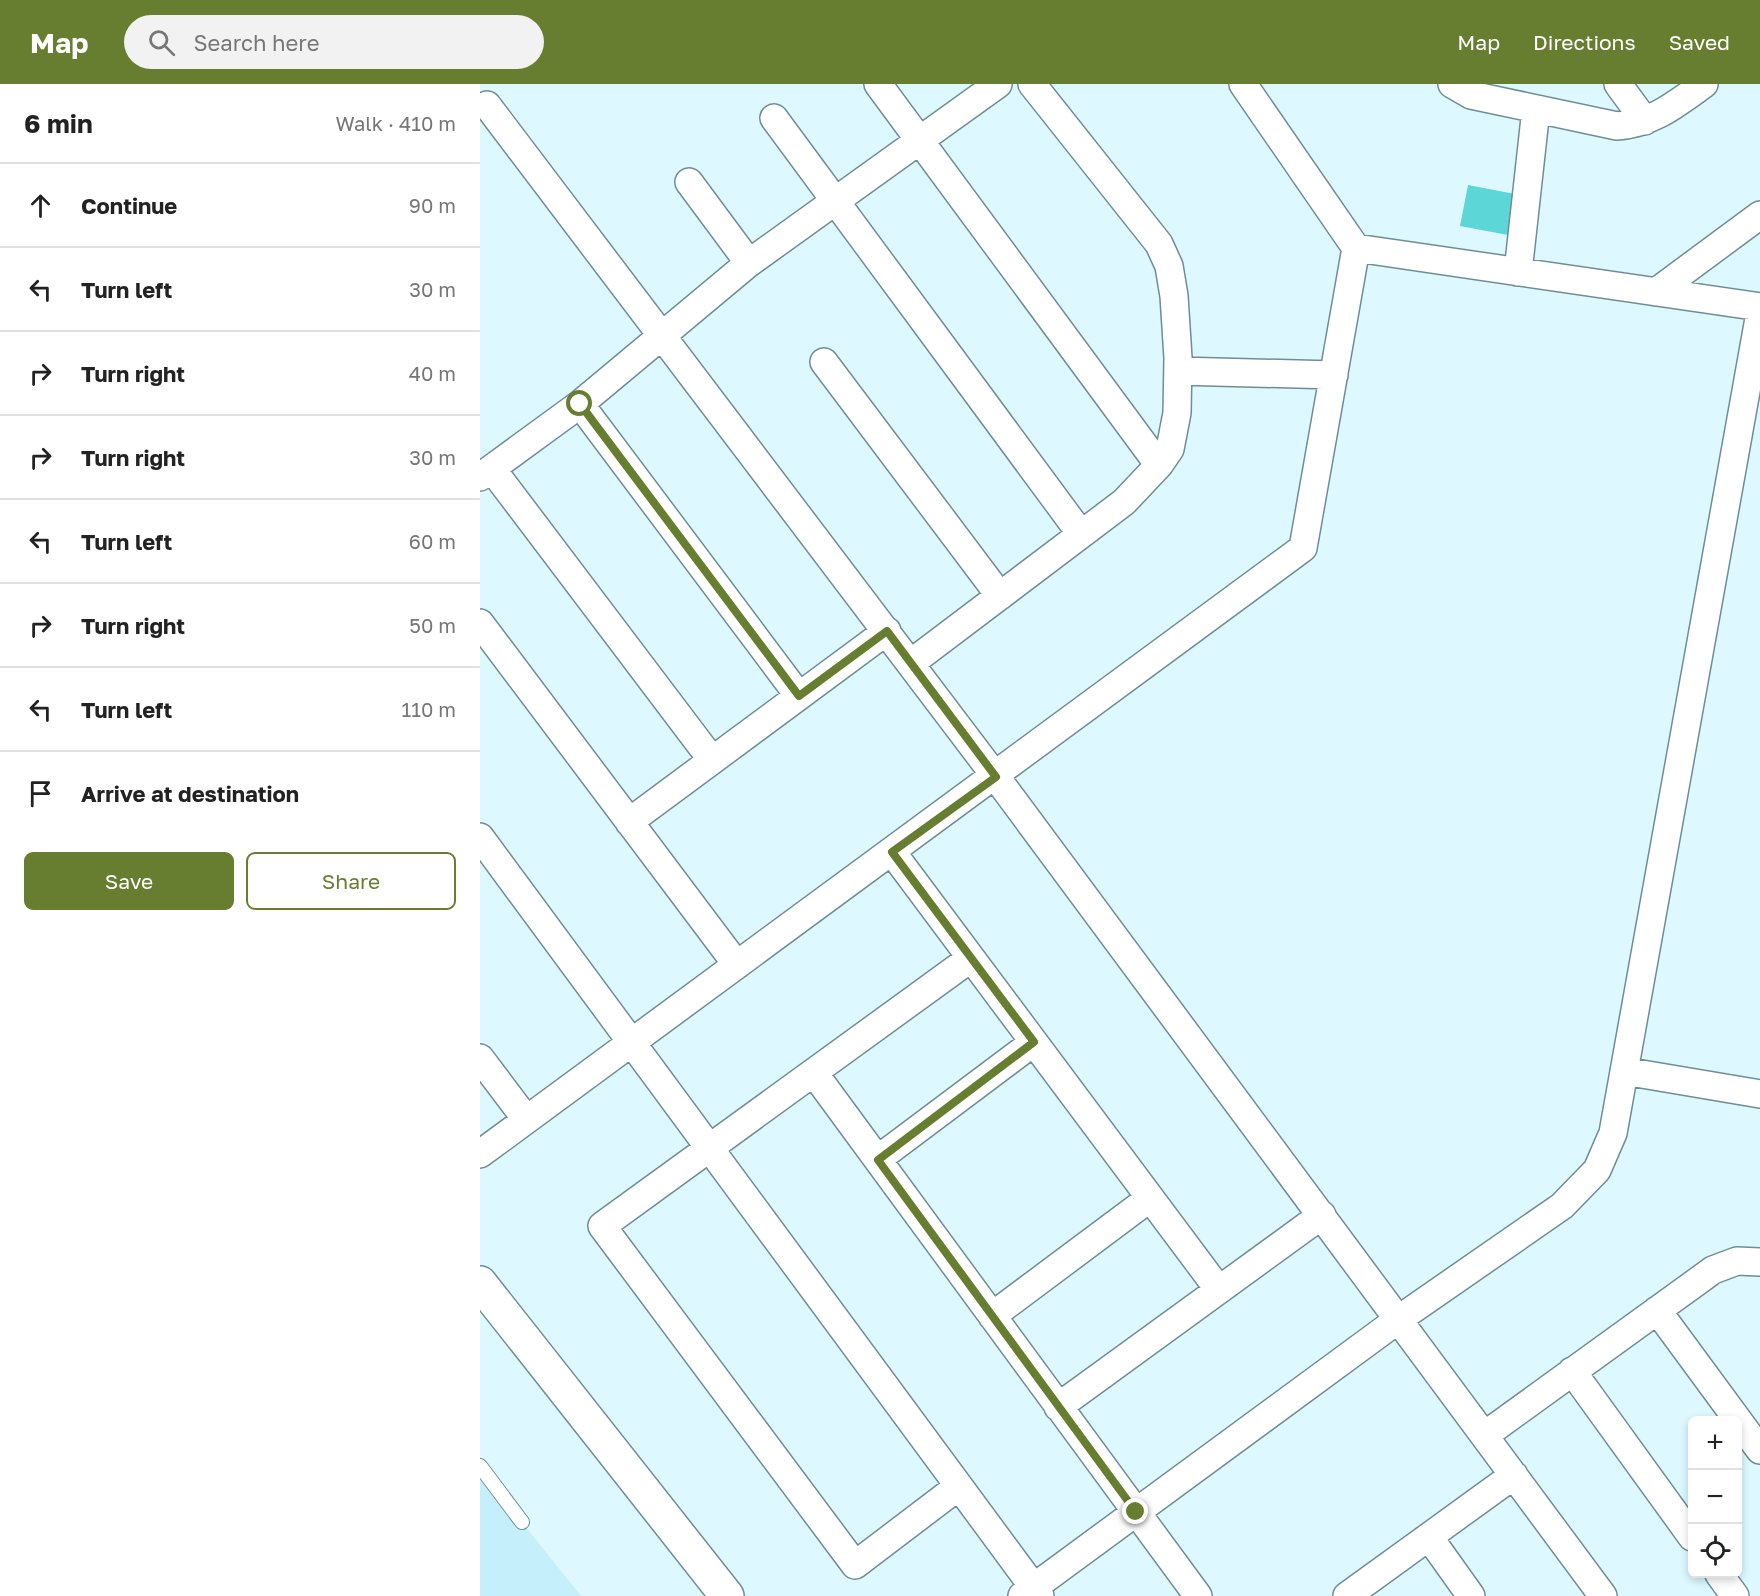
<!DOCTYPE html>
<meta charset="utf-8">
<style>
body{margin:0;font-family:"Golos Text",sans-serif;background:#f2f2f2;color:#222}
.controls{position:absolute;right:18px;bottom:18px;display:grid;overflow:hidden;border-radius:9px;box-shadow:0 3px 9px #0003}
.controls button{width:54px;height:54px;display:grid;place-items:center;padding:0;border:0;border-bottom:2px solid #e0e0e0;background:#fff;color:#222;font:30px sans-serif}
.stop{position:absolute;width:18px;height:18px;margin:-14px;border:4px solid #677e30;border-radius:50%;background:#fff}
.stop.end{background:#677e30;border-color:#fff;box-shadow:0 2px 6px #0008}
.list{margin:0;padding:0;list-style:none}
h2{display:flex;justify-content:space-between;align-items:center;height:78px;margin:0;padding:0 24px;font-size:26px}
h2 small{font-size:20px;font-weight:400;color:#767676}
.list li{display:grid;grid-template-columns:39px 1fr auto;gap:18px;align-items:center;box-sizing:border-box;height:84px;padding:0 24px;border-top:2px solid #e0e0e0}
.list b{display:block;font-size:22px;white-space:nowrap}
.list em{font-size:20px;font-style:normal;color:#767676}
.actions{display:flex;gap:12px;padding:18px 24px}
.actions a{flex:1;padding:14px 0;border:2px solid #677e30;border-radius:9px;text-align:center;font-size:21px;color:#677e30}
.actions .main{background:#677e30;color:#fff}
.icon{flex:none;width:33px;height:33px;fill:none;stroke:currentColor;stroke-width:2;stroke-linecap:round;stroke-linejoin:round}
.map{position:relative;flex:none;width:1280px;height:1512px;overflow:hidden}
header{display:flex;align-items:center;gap:36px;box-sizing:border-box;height:84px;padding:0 30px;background:#677e30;color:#fff}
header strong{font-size:28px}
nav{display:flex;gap:33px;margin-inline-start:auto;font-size:21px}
.search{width:420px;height:54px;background:#f2f2f2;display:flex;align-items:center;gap:15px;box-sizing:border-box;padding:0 21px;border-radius:33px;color:#767676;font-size:22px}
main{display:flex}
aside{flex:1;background:#fff}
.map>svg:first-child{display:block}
.built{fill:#c5effa}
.building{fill:#5dd6d8}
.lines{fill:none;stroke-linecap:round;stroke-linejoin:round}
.service-casing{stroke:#6f8d95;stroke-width:16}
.minor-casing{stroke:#6f8d95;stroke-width:30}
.tertiary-casing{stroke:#6f8d95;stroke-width:36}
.service{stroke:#fff;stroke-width:14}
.minor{stroke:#fff;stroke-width:27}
.tertiary{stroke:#fff;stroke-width:33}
.route{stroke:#677e30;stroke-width:8}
</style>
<header>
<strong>Map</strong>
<div class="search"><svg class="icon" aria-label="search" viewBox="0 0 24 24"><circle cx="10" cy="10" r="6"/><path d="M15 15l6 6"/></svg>Search here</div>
<nav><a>Map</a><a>Directions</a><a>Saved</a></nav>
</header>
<main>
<aside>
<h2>6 min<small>Walk · 410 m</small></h2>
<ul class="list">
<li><svg class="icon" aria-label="ahead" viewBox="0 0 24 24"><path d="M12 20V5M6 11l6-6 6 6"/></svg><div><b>Continue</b></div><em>90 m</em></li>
<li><svg class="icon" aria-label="left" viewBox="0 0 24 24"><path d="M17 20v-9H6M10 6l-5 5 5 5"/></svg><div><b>Turn left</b></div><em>30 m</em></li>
<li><svg class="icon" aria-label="right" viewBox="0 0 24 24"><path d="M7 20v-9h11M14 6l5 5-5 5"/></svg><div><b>Turn right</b></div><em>40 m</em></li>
<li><svg class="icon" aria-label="right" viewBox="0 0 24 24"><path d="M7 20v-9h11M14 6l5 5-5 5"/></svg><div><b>Turn right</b></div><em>30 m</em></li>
<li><svg class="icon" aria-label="left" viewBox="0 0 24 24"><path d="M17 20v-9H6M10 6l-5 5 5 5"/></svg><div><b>Turn left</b></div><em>60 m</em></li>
<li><svg class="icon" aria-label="right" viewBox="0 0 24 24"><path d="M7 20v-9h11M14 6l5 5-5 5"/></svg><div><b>Turn right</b></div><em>50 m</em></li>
<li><svg class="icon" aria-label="left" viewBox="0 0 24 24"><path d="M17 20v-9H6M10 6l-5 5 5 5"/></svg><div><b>Turn left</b></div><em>110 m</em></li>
<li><svg class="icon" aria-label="arrive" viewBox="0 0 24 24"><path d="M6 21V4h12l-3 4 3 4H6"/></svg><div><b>Arrive at destination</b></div></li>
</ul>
<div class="actions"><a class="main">Save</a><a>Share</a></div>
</aside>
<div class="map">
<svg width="1280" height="1512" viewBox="0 0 1280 1512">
<rect width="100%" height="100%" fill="#ddf8ff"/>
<path class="built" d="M0,1386L101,1512H0Z"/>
<path class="building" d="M988,101L1035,110L1028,151L980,142Z"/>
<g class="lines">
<defs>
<path id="service" d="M0,1382L42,1438"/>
<path id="minor" d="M398,0L679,381
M972,0L991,11L1137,42C1172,40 1196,20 1224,0
M1138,0L1165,37
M7,21L516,693L1123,1512
M294,34L601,450
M209,98L269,179
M876,164L1280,223
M1038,188L1056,25
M1176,208L1280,131
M344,278L520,512
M698,287L854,291
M100,320L319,612
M12,385L232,676
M0,393L100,320L269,179L518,0
M0,539L257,881
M431,579L644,418L679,381L690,365L697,329L698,274L694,212L689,182L679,160L552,0
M149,738L407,547
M0,753L560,1512
M412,768L739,1206
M0,974L46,1035
M1144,987L1280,1010
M334,989L718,1512
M0,1070L823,464L876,164L763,0
M398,1075L554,958
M1177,1226L1280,1366
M512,1232L670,1114
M1092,1287L1212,1453
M578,1323L842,1131
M1005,1351L1233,1186L1257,1177L1280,1178
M479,1402L375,1481L122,1142L491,874
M949,1453L991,1512
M1239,1490L1255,1512
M542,1512L919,1235L1082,1122L1117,1086L1133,1049L1280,229
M867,1512L1034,1391"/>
<path id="tertiary" d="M0,1199L247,1512"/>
</defs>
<use href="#service" class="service-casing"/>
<use href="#minor" class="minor-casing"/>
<use href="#tertiary" class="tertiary-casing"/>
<use href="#service" class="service"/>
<use href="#minor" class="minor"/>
<use href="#tertiary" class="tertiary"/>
</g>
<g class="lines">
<path class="route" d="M100,320L319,612L407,547L516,693L412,768L554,958L398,1076L656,1428"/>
</g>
</svg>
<div class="controls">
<button>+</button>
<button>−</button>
<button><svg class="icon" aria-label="locate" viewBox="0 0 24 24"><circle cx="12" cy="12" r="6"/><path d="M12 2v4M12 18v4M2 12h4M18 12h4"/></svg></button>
</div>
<div class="stop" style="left:100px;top:320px"></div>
<div class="stop end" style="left:656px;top:1428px"></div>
</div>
</main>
